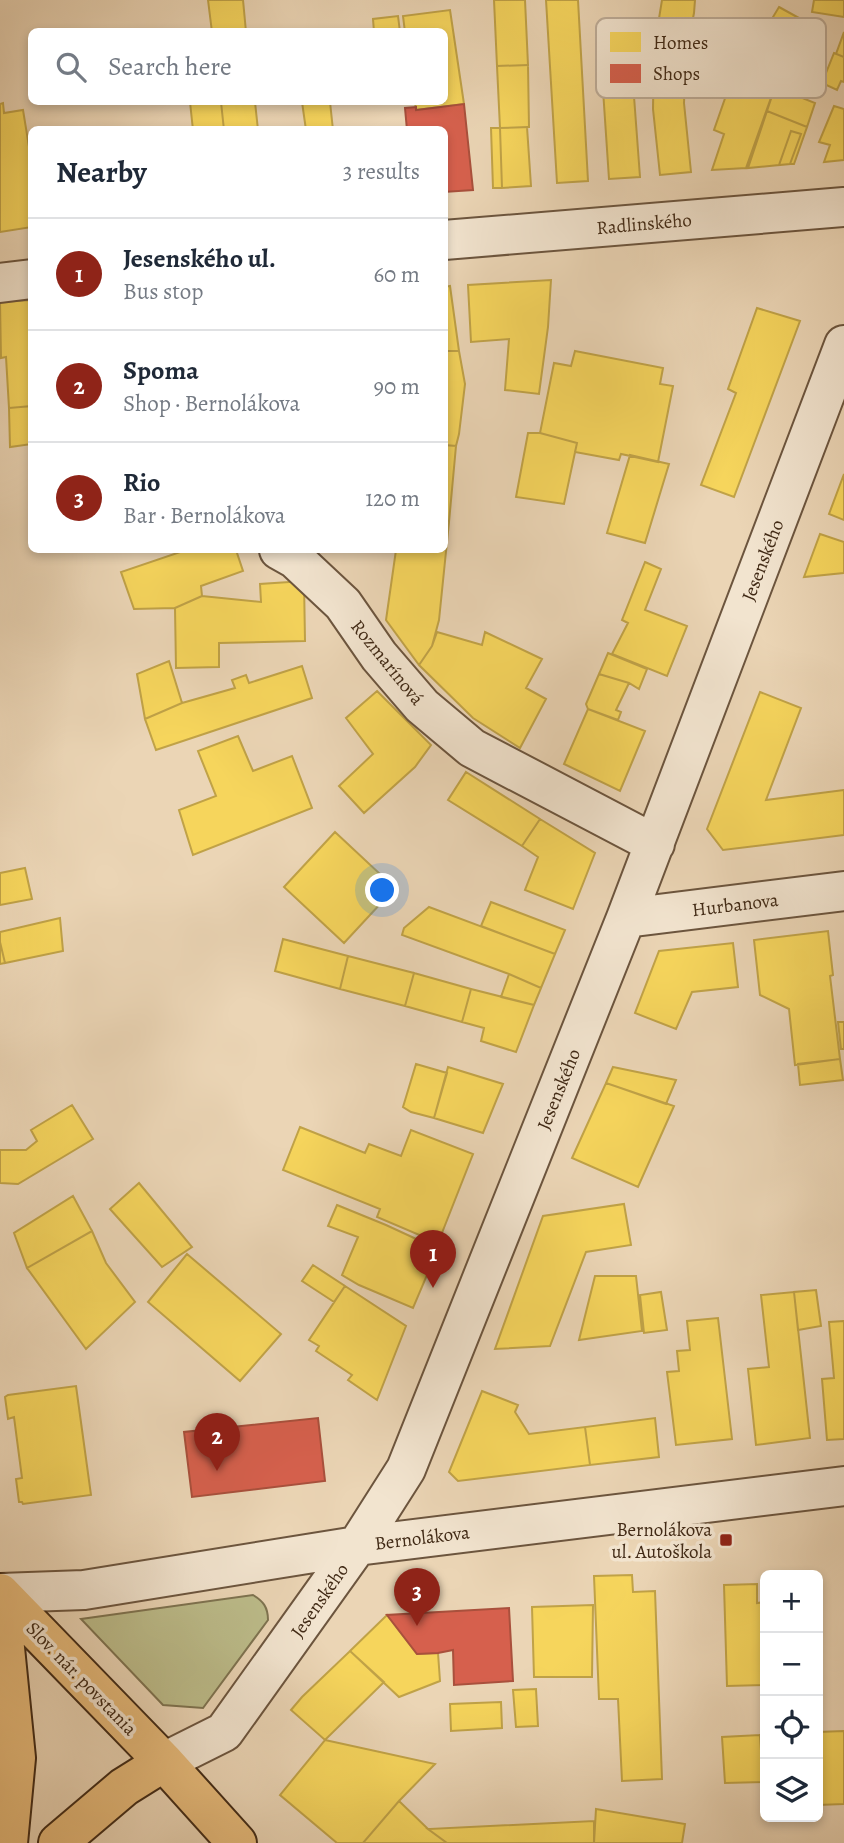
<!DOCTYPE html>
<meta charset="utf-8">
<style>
body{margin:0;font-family:Alegreya,serif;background:#f2f2f3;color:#1f2937}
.controls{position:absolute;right:21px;bottom:21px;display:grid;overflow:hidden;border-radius:10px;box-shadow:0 4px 10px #0003}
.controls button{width:63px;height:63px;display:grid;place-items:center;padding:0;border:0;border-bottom:2px solid #e0e1e3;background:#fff;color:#1f2937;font:35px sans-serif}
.you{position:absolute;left:383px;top:891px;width:24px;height:24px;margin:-18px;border:5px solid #fff;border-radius:50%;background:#1a73e8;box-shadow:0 0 0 10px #1a73e833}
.badge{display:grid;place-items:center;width:46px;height:46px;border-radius:50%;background:#8f2418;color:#fff;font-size:23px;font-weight:700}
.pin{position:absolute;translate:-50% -58px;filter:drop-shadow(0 2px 4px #0008)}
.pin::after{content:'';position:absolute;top:37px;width:24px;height:21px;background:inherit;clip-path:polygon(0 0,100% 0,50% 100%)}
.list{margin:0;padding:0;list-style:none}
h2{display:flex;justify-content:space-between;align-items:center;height:91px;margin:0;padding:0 28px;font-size:30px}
h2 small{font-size:23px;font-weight:400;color:#747a83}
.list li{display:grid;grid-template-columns:46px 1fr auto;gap:21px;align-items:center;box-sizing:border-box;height:112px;padding:0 28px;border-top:2px solid #e0e1e3}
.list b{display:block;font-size:26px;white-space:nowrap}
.list p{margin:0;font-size:23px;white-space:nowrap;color:#747a83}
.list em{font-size:23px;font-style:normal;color:#747a83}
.icon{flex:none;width:38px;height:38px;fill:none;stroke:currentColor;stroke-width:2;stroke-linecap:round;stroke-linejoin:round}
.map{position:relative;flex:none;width:844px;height:1843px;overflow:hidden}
.search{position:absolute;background:#fff;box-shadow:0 4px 10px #0003;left:28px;top:28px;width:420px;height:77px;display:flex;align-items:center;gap:18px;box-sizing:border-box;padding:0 24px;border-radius:10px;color:#747a83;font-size:26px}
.panel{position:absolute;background:#fff;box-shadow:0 4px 10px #0003;left:28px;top:126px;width:420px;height:427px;border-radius:10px}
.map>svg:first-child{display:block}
.green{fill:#bcbc8a;stroke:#7e7350;stroke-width:2}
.homes{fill:#f6d55c;stroke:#c0a247;stroke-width:2}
.shops{fill:#d6604d;stroke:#a9503c;stroke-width:2}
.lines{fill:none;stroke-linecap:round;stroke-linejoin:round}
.minor-casing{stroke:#6c553e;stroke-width:42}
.major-casing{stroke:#412a16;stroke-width:42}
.minor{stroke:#f2e4cf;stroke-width:38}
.major{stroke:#e6ba7a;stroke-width:38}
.poi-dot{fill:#8f2418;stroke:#f2e4cf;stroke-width:2.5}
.labels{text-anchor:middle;stroke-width:7;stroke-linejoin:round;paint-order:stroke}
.street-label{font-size:19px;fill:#412a16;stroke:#f2e4cf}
.poi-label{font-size:19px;fill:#412a16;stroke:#f2e4cf;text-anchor:end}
.key{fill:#f2e4cf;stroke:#bdac98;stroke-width:2}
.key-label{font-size:19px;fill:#412a16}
</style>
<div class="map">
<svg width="844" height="1843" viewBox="0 0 844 1843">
<rect width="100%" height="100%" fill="#ebd5b5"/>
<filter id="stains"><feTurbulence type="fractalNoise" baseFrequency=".00286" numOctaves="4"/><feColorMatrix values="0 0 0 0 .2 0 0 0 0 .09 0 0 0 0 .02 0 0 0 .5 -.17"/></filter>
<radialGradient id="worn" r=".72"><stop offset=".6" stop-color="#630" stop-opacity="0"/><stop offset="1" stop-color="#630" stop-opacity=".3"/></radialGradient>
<path class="green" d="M253,1595C263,1601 268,1607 268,1620L203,1708L163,1705L81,1619Z"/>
<path class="homes" d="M208,0H243L246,32H212Z
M494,0H525L528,65L497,66Z
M546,0H578L588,181L557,183Z
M662,0H695L694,13L686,53L684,103L691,172L660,175L653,109L654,49Z
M814,0H844V17L812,12Z
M779,7L808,23L781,69L777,81L746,70L752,52Z
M450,10L464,104L416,110L415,102H444V32H405L403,16Z
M398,16L400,32H374L373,19Z
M844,32V57L836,54Z
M631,43L633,83L640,177L609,179L600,45Z
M834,53L844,57V82L841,81L837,90L822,83Z
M528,65L529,127L500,128L497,66Z
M736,67L777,81L746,168L712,170L724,134L714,130Z
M775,87L815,103L807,127L767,111Z
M190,102H221L224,130H193Z
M221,102H255L258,130H224Z
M302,102H330L333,130H306Z
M3,103L4,113L23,110L32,165V227L0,232V104Z
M834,106L844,109V160L824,162L830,145L819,142Z
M767,111L807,127L794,164H790L801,134L791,131L779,165L748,168Z
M527,127L531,186L502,188L500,128Z
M491,128H500L502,188H493Z
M791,131L801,134L790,164L779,165Z
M551,280L548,327L539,394L505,390L509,339L471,342L468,285Z
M450,286L459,351H444V287Z
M32,300V406L9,408L6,357L1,358L0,302Z
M757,308L800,321L734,497L701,485L736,393L728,389Z
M444,351H459L465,384L459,434L456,446L444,445Z
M575,351L663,368L660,384L673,386L658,462L621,454L619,460L575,452L577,443L540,433L554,363L571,366Z
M32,406V444L10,447L9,408Z
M528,433H540L577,443L564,504L516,497Z
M444,445L456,446L449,522L444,521Z
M630,455L669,464L645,543L607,533Z
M844,474V520L829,514Z
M444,521L449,522L439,620L432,646L419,665L386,620L396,550H444Z
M820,534L844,542V573L804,577Z
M186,550H236L243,571L201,586L202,596L175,608L134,609L121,572Z
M645,562L661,569L645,610L687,626L667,676L612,654L628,623L622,620Z
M304,581L305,641L219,643V667L176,668L175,608L202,596L261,602L260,584Z
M437,632L482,645L485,632L542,659L526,688L546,699L520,748L473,718L419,665L432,646Z
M608,653L647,669L639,689L629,683L599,674Z
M169,661L182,703L145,719L137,674Z
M302,666L312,698L156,750L145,719L182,703L235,688L232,680L246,675L249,683Z
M599,674L629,683L616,710L621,712L618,720L588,709L586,704Z
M377,691L431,745L415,767L364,813L339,786L373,754L346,718Z
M760,692L801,708L766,800L844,790V835L723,850L707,829Z
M588,709L645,731L620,791L564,764Z
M238,736L253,771L292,756L312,808L193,855L179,810L216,796L198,751Z
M466,772L540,819L522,846L448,800Z
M540,819L595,853L573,909L525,890L538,857L522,846Z
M335,832L395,888L344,943L284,887Z
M25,868L32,899L0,905V873Z
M491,902L565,930L555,954L481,926Z
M429,907L555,954L541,988L509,974L402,935L404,928Z
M60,918L63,951L5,963L0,942V932Z
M828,931L833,975L830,976L840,1059L795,1065L789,1009L760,995L754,940Z
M283,939L348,956L340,989L275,971Z
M0,942L5,963L0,964Z
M733,943L738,987L692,992L676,1029L635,1013L659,951Z
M348,956L414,973L405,1006L340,989Z
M414,973L471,989L462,1022L405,1006Z
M509,974L541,988L534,1005L501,997Z
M471,989L534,1005L516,1052L481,1041L484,1028L462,1022Z
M838,1022H844V1049H841Z
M840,1059L843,1080L800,1085L798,1064Z
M416,1064L447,1073L434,1118L411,1112L403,1107Z
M448,1067L503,1084L483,1133L434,1118Z
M613,1067L676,1080L666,1104L606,1083Z
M606,1083L674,1106L638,1187L572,1158Z
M72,1105L93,1139L18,1184L0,1183V1150H26L37,1141L31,1130Z
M300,1127L365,1153L369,1144L401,1156L411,1130L473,1154L438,1243L377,1217L380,1209L283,1170Z
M139,1183L192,1247L162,1267L110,1209Z
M73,1196L92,1231L27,1268L14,1233Z
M624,1204L631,1245L586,1252L550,1346L495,1349L543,1216Z
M337,1205L386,1225L438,1249L413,1308L359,1285L342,1275L358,1237L328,1226Z
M92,1231L106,1263L135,1302L86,1349L27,1268Z
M187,1254L281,1334L240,1381L148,1302Z
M313,1265L345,1286L334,1302L302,1281Z
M595,1276H636L642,1331L579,1340Z
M345,1286L406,1326L377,1400L348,1380L352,1375L316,1351L319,1346L309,1340Z
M816,1290L821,1326L798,1330L794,1292Z
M661,1292L667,1330L644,1333L640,1295Z
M794,1292L810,1438L756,1445L748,1369L769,1367L761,1295Z
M718,1318L732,1439L676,1445L667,1372L679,1371L677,1351L690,1350L687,1321Z
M844,1321V1439L827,1440L822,1379L834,1378L829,1322Z
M76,1386L91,1495L23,1504L22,1502H19L16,1479L22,1478L14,1417L8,1419L5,1397L8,1395Z
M482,1391L518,1405L515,1412L529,1434L585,1427L590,1465L458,1481L449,1472Z
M655,1418L659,1457L590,1465L585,1427Z
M632,1575L633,1592L655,1591L662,1779L622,1781L618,1699H599L594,1576Z
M757,1584V1603L765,1602L764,1685L727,1686L724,1585Z
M593,1605L592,1677H534L532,1607Z
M387,1615L417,1654L438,1653L440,1681L399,1697L350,1651Z
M350,1651L384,1682L325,1740L291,1710L302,1697Z
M536,1689L538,1726L516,1727L513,1690Z
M501,1702L502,1728L451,1731L450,1704Z
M844,1731V1804L818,1805V1732Z
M760,1735L763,1782L725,1783L722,1737Z
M760,1735H765V1807Z
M325,1740L435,1764L399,1801L363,1843H337L280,1795Z
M399,1801L428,1829L447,1843H363Z
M596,1809L685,1824L682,1843H594Z
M594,1821V1843H447L428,1829Z"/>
<path class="shops" d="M464,104L473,190L444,192V130H407L405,108L416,107V110Z
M318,1418L325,1481L192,1497L184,1432Z
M509,1608L513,1681L454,1685L453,1650L438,1653L417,1654L387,1615Z"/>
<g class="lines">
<defs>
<path id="minor" d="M444,240L844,207
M0,283L32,279
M279,550L295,559L343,604L379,656L422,706L472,748L655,844
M626,918L844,891
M0,1593L84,1590L357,1546L844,1486
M164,1762L224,1732L357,1546L406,1469L626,918L844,345"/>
<path id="major" d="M0,1593L164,1762L237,1843
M0,1598L16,1758L8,1843
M58,1843L124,1787L164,1762"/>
</defs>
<use href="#minor" class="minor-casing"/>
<use href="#major" class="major-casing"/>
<use href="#minor" class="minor"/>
<use href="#major" class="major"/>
</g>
<rect class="poi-dot" x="719" y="1533" width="14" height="14" rx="3.5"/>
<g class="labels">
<g class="street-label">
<text transform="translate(644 223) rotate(-5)" y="7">Radlinského</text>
<text transform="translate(762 560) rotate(-69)" y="7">Jesenského</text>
<text transform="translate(388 662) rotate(51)" y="7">Rozmarínová</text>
<text transform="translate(735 904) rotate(-7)" y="7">Hurbanova</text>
<text transform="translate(558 1089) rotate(-68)" y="7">Jesenského</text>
<text transform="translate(422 1537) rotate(-7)" y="7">Bernolákova</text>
<text transform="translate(319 1600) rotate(-55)" y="7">Jesenského</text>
<text transform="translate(82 1678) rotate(46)" y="7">Slov. nár. povstania</text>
</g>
<g class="poi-label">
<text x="712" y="1536">Bernolákova<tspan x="712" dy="22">ul. Autoškola</tspan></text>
</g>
</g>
<rect x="596" y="18" width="230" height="80" rx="10" class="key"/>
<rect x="610" y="32" width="31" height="20" fill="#f6d55c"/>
<rect x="610" y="64" width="31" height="19" fill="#d6604d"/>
<g class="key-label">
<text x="653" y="49">Homes</text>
<text x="653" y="80">Shops</text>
</g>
<rect width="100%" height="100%" filter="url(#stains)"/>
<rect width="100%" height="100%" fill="url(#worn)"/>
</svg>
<div class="controls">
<button>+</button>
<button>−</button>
<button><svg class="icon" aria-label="locate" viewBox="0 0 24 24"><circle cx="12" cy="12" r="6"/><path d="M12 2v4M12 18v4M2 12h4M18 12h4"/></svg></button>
<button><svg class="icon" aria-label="layers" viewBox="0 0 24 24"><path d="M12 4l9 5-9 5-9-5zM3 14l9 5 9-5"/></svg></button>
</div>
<div class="you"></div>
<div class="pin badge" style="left:433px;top:1288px">1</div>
<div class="pin badge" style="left:217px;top:1471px">2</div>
<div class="pin badge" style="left:417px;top:1626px">3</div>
<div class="search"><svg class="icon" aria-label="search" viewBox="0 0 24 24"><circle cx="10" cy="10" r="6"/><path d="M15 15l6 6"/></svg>Search here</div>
<section class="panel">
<h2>Nearby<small>3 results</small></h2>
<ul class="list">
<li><span class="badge">1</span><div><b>Jesenského ul.</b><p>Bus stop</p></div><em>60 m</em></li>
<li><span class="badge">2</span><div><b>Spoma</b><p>Shop · Bernolákova</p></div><em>90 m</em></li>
<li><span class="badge">3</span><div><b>Rio</b><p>Bar · Bernolákova</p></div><em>120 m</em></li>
</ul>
</section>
</div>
